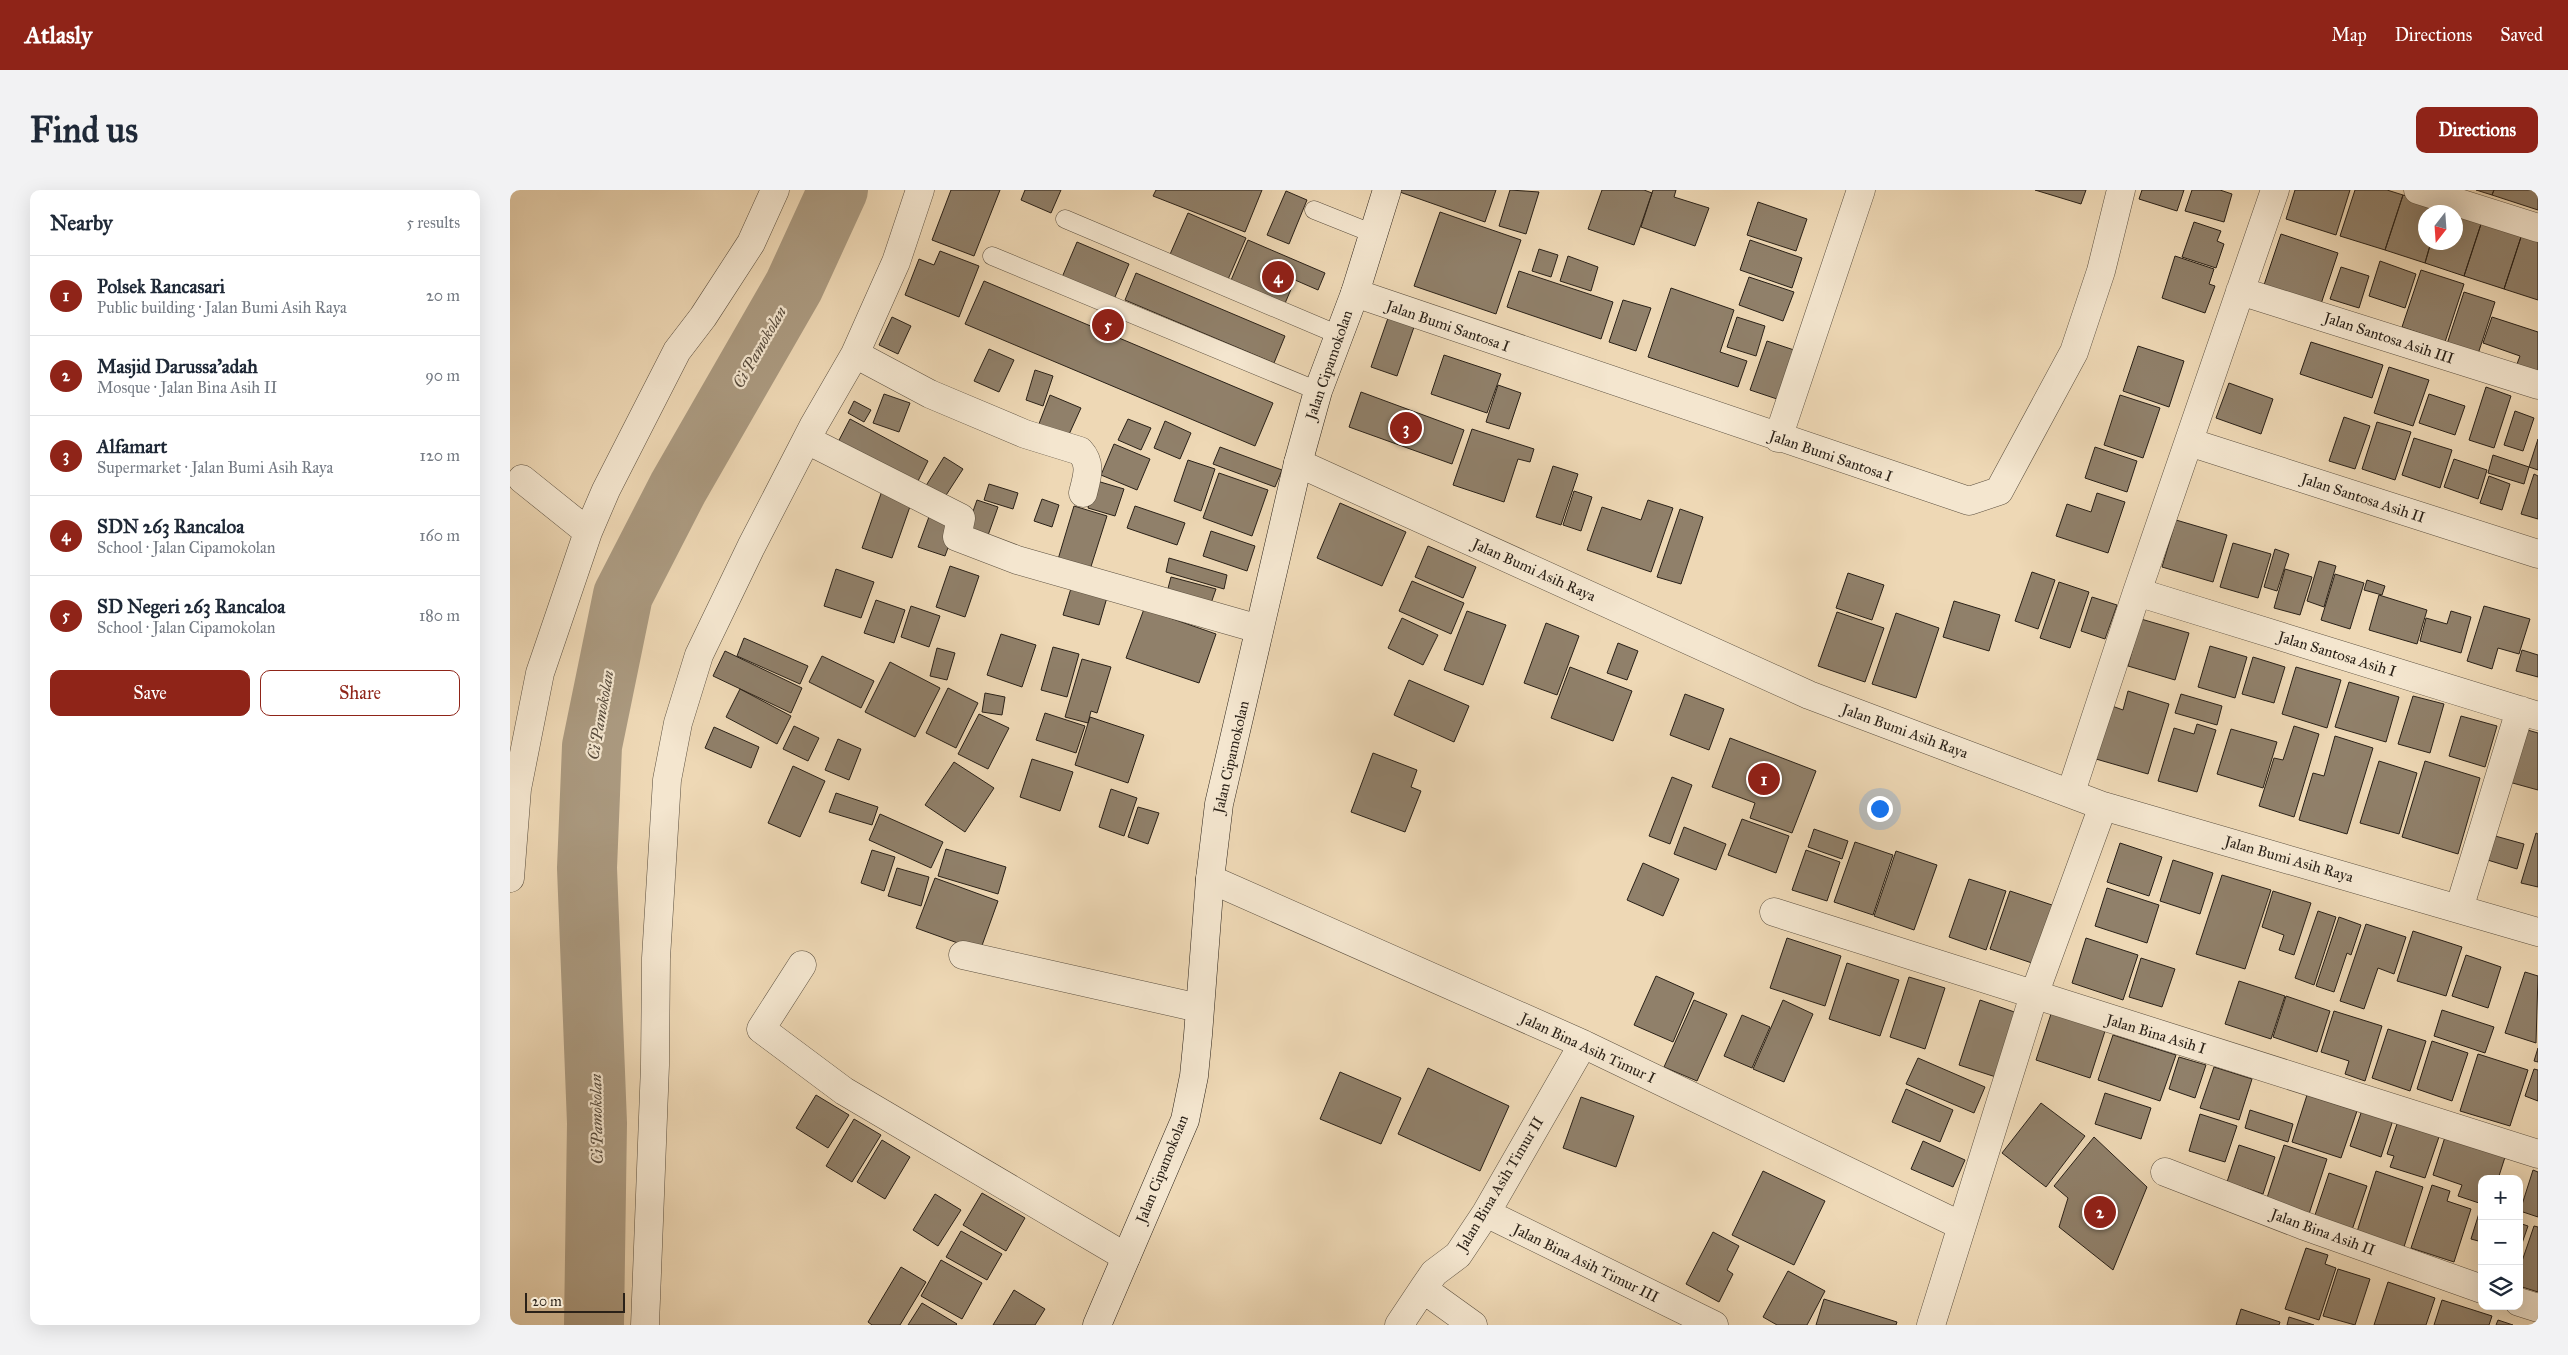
<!DOCTYPE html>
<meta charset="utf-8">
<style>
body{margin:0;font-family:"IM FELL Great Primer",serif;background:#f2f2f3;color:#1f2937}
.controls{position:absolute;right:15px;bottom:15px;display:grid;overflow:hidden;border-radius:10px;box-shadow:0 5px 20px #0002}
.controls button{width:45px;height:45px;display:grid;place-items:center;padding:0;border:0;border-bottom:1px solid #e0e1e3;background:#fff;color:#1f2937;font:25px sans-serif}
.compass{position:absolute;left:1908px;top:15px;width:45px;height:45px;border-radius:50%;background:#fff;box-shadow:0 5px 20px #0002;rotate:197deg}
.scale{position:absolute;left:15px;bottom:12px;width:100px;box-sizing:border-box;padding-left:5px;border:2px solid #2a2118;border-top:0;font-size:14px;line-height:18px;white-space:nowrap;color:#2a2118;-webkit-text-stroke:4px #f4e6cf;paint-order:stroke}
.you{position:absolute;left:1369px;top:618px;width:18px;height:18px;margin:-12px;border:4px solid #fff;border-radius:50%;background:#1a73e8;box-shadow:0 0 0 8px #1a73e833}
.badge{display:grid;place-items:center;width:32px;height:32px;border-radius:50%;background:#8f2418;color:#fff;font-size:16px;font-weight:700}
.pin{position:absolute;translate:-50% -50%;border:2px solid #fff;box-shadow:0 1px 5px #0006}
.list{margin:0;padding:0;list-style:none}
h2{display:flex;justify-content:space-between;align-items:center;height:65px;margin:0;padding:0 20px;font-size:21px}
h2 small{font-size:16px;font-weight:400;color:#747a83}
.list li{display:grid;grid-template-columns:32px 1fr auto;gap:15px;align-items:center;box-sizing:border-box;height:80px;padding:0 20px;border-top:1px solid #e0e1e3}
.list b{display:block;font-size:19px;white-space:nowrap}
.list p{margin:0;font-size:16px;white-space:nowrap;color:#747a83}
.list em{font-size:16px;font-style:normal;color:#747a83}
.actions{display:flex;gap:10px;padding:15px 20px}
.actions a{flex:1;padding:11px 0;border:1px solid #8f2418;border-radius:10px;text-align:center;font-size:18px;color:#8f2418}
.actions .main{background:#8f2418;color:#fff}
.icon{flex:none;width:28px;height:28px;fill:none;stroke:currentColor;stroke-width:2;stroke-linecap:round;stroke-linejoin:round}
.map{position:relative;flex:none;width:2028px;height:1135px;overflow:hidden;border-radius:10px}
header{display:flex;align-items:center;gap:30px;box-sizing:border-box;height:70px;padding:0 25px;background:#8f2418;color:#fff}
header strong{font-size:24px}
nav{display:flex;gap:28px;margin-inline-start:auto;font-size:18px}
.intro{display:flex;align-items:center;justify-content:space-between;box-sizing:border-box;height:120px;padding:0 30px}
h1{margin:0;font-size:35px}
.button{padding:12px 22px;border-radius:10px;background:#8f2418;color:#fff;font-size:18px;font-weight:700}
main{display:flex;gap:30px;padding:0 30px}
aside{flex:1;background:#fff;border-radius:10px;box-shadow:0 5px 20px #0002}
.map>svg:first-child{display:block}
.lines{fill:none;stroke-linecap:round;stroke-linejoin:round}
.river{stroke:#ab9a80;stroke-width:60}
.building{fill:#90806a;stroke:#2a2118}
.lane-casing{stroke:#5b4f3f;stroke-width:19}
.street-casing{stroke:#5b4f3f;stroke-width:29}
.secondary-casing{stroke:#2a2118;stroke-width:29}
.lane{stroke:#f4e6cf;stroke-width:18}
.street{stroke:#f4e6cf;stroke-width:28}
.secondary{stroke:#f4e6cf;stroke-width:28}
.labels{text-anchor:middle;stroke-width:4.5;stroke-linejoin:round;paint-order:stroke}
.street-label{font-size:15px;fill:#2a2118;stroke:#f4e6cf}
.water-label{font-size:16px;font-style:italic;fill:#574b3c;stroke:#f4e6cf}
</style>
<header>
<strong>Atlasly</strong>
<nav><a>Map</a><a>Directions</a><a>Saved</a></nav>
</header>
<div class="intro"><h1>Find us</h1><a class="button">Directions</a></div>
<main>
<aside>
<h2>Nearby<small>5 results</small></h2>
<ul class="list">
<li><span class="badge">1</span><div><b>Polsek Rancasari</b><p>Public building · Jalan Bumi Asih Raya</p></div><em>20 m</em></li>
<li><span class="badge">2</span><div><b>Masjid Darussa'adah</b><p>Mosque · Jalan Bina Asih II</p></div><em>90 m</em></li>
<li><span class="badge">3</span><div><b>Alfamart</b><p>Supermarket · Jalan Bumi Asih Raya</p></div><em>120 m</em></li>
<li><span class="badge">4</span><div><b>SDN 263 Rancaloa</b><p>School · Jalan Cipamokolan</p></div><em>160 m</em></li>
<li><span class="badge">5</span><div><b>SD Negeri 263 Rancaloa</b><p>School · Jalan Cipamokolan</p></div><em>180 m</em></li>
</ul>
<div class="actions"><a class="main">Save</a><a>Share</a></div>
</aside>
<div class="map">
<svg width="2028" height="1135" viewBox="0 0 2028 1135">
<rect width="100%" height="100%" fill="#eed8b5"/>
<filter id="stains"><feTurbulence type="fractalNoise" baseFrequency=".004" numOctaves="4"/><feColorMatrix values="0 0 0 0 .2 0 0 0 0 .09 0 0 0 0 .02 0 0 0 .5 -.17"/></filter>
<radialGradient id="worn" r=".72"><stop offset=".6" stop-color="#630" stop-opacity="0"/><stop offset="1" stop-color="#630" stop-opacity=".3"/></radialGradient>
<g class="lines">
<path class="river" d="M84,1135L87,933L77,678L82,556L113,405L168,298L284,96L328,0"/>
</g>
<path class="building" d="M441,0H490L464,66L422,50Z
M515,0H551L541,23L511,10Z
M646,0H752L735,42L643,6Z
M884,0H986L975,32Z
M1000,0L1029,2L1016,44L989,36Z
M1092,0H1134L1142,3L1124,55L1078,39Z
M1143,0H1166L1164,7L1199,18L1185,56L1131,37Z
M1525,0H1576L1571,14Z
M1632,0H1674L1667,21L1629,9Z
M1682,0H1710L1722,4L1714,32L1675,21Z
M1785,0H1840L1826,45L1776,29Z
M1845,0H1877L1893,5L1875,60L1830,46Z
M1966,0H1984L1982,5Z
M1984,0H2028V20L1982,5Z
M776,1L797,10L779,54L757,45Z
M1893,5L1933,18L1931,22H1916V52H1921L1915,73L1875,60Z
M1248,12L1297,29L1286,61L1237,45Z
M1933,18L1972,31L1954,86L1915,73L1921,52H1946V22H1931Z
M930,22L1011,50L986,124L904,96Z
M678,23L736,48L716,94L658,69Z
M1972,31L2012,44L1994,99L1954,86Z
M1684,32L1711,41L1707,51L1714,54L1706,78L1672,67Z
M1771,44L1828,63L1811,114L1754,95Z
M2012,44L2028,49V110L1994,99Z
M738,50L815,83L808,100L785,90L773,118L719,95Z
M1240,50L1292,68L1282,98L1230,80Z
M567,52L619,74L602,114L550,92Z
M1029,59L1048,65L1041,87L1022,81Z
M430,61L469,76L449,127L395,105L409,69L424,75Z
M1058,66L1088,77L1081,101L1050,91Z
M1665,66L1704,79L1699,94L1705,96L1695,123L1652,108Z
M1870,71L1906,84L1895,118L1859,106Z
M1831,77L1859,86L1849,118L1820,109Z
M1911,80L1954,94L1935,152L1892,137Z
M1009,81L1103,112L1091,149L997,117Z
M626,83L775,146L764,173L615,110Z
M1239,87L1284,102L1273,131L1229,115Z
M474,91L763,213L745,256L455,134Z
M1161,98L1224,120L1210,162L1237,171L1228,197L1138,167Z
M1954,102L1985,112L1967,167L1936,157Z
M1113,110L1141,118L1126,161L1099,152Z
M382,127L401,136L388,164L369,155Z
M1227,127L1255,136L1246,166L1217,157Z
M1982,127L2028,142V181L2007,174L2010,166L1973,153Z
M878,128L904,137L887,186L861,177Z
M1257,151L1290,162L1273,211L1240,200Z
M1801,152L1873,175L1862,208L1790,184Z
M1628,156L1674,171L1659,217L1613,201Z
M479,159L504,170L489,202L464,191Z
M934,165L991,184L977,223L921,204Z
M1879,177L1919,190L1903,236L1864,223Z
M525,180L543,186L533,216L516,210Z
M1719,193L1763,209L1751,244L1706,228Z
M988,195L1011,203L999,239L976,232Z
M1976,197L2001,206L1984,258L1959,250Z
M851,202L954,240L942,274L839,237Z
M374,204L400,213L389,242L363,233Z
M1919,204L1955,216L1945,245L1909,233Z
M540,205L571,218L556,251L527,239Z
M1610,205L1650,218L1633,268L1594,255Z
M344,211L361,220L354,232L338,223Z
M2005,221L2024,228L2013,261L1994,255Z
M1834,227L1860,236L1845,279L1819,271Z
M340,229L418,271L404,299L326,256Z
M618,229L641,238L631,260L608,250Z
M655,231L681,243L670,269L644,258Z
M1867,232L1901,242L1885,290L1852,279Z
M962,239L1024,259L1020,272L1008,269L994,312L943,295Z
M1904,248L1942,260L1930,298L1892,285Z
M2028,249V280L2019,277Z
M604,254L640,269L627,300L591,285Z
M710,257L772,280L765,297L703,274Z
M1585,257L1627,271L1617,302L1575,288Z
M1983,265L2019,277L2014,294L1978,283Z
M434,267L453,279L431,313L412,302Z
M1944,269L1977,280L1968,309L1934,297Z
M678,270L705,279L691,321L664,311Z
M1043,276L1068,284L1051,335L1026,327Z
M709,283L758,300L742,346L693,328Z
M2024,284L2028,286V329L2011,324Z
M1979,286L2000,294L1992,320L1970,313Z
M587,291L614,299L605,326L578,318Z
M479,294L508,303L503,319L474,310Z
M373,298L403,308L382,368L352,358Z
M1064,301L1082,307L1071,341L1053,335Z
M1587,303L1615,312L1598,363L1546,346L1557,314L1581,322Z
M532,309L549,315L542,337L524,331Z
M467,310L488,317L476,351L455,344Z
M1138,310L1163,318L1141,382L1077,360L1092,317L1131,330Z
M830,313L896,342L872,396L807,368Z
M564,316L597,326L578,386L546,376Z
M625,316L675,333L667,355L617,338Z
M1170,319L1193,327L1171,394L1147,387Z
M420,324L447,333L435,366L408,357Z
M1666,330L1717,345L1703,392L1652,377Z
M701,341L745,356L737,381L693,366Z
M1723,353L1761,364L1748,408L1710,397Z
M918,356L966,377L953,408L905,387Z
M1765,359L1779,364L1767,401L1754,397Z
M659,368L717,385L714,399L656,382Z
M1809,371L1826,376L1814,417L1797,411Z
M440,376L469,386L455,427L426,417Z
M326,379L364,392L351,428L314,416Z
M1775,379L1802,387L1790,425L1764,418Z
M1522,382L1545,390L1528,439L1505,431Z
M1338,383L1374,395L1362,430L1326,418Z
M1825,384L1854,393L1840,439L1811,430Z
M661,387L706,399L699,419L656,406Z
M1857,390L1875,396L1872,405L1854,400Z
M902,391L954,413L941,444L889,421Z
M1549,392L1579,402L1560,458L1530,448Z
M562,395L598,404L589,435L553,425Z
M1869,405L1917,420L1907,454L1859,440Z
M1582,407L1607,415L1595,449L1571,441Z
M366,410L395,420L384,453L354,443Z
M1444,411L1490,425L1479,461L1433,447Z
M401,416L430,426L419,457L391,447Z
M1974,416L2020,429L2009,464L1988,458L1982,479L1957,471Z
M634,419L706,444L689,493L616,468Z
M957,421L996,435L973,495L934,480Z
M1941,421L1961,427L1951,463L1910,451L1916,428L1937,434Z
M1327,422L1374,438L1355,492L1308,476Z
M1386,423L1429,438L1406,508L1362,494Z
M892,428L928,445L913,475L878,458Z
M1631,429L1679,443L1665,490L1618,476Z
M1036,433L1069,446L1047,505L1014,493Z
M491,444L526,455L512,497L477,485Z
M234,448L298,476L290,494L227,466Z
M1108,453L1128,461L1117,490L1097,483Z
M1700,456L1737,467L1725,508L1688,497Z
M543,457L569,464L557,507L531,500Z
M427,458L445,463L437,490L420,486Z
M2012,460L2028,465V487L2006,481Z
M215,461L292,498L281,523L203,486Z
M312,466L364,491L351,518L299,492Z
M1743,467L1775,477L1764,513L1732,504Z
M572,469L601,477L587,523L581,521L578,533L555,527Z
M380,472L430,498L405,547L355,522Z
M1060,477L1122,501L1103,551L1041,528Z
M1786,477L1831,490L1817,538L1772,524Z
M899,490L959,516L944,552L884,525Z
M1839,492L1889,507L1876,552L1825,537Z
M438,498L468,513L446,558L416,543Z
M230,499L281,526L267,554L216,527Z
M1618,501L1659,514L1638,584L1586,569L1602,516L1613,520Z
M475,503L495,507L492,525L472,522Z
M1175,504L1214,519L1199,560L1160,545Z
M1671,504L1712,516L1707,535L1665,523Z
M1903,506L1934,514L1920,563L1888,554Z
M535,523L575,536L566,563L526,550Z
M469,524L499,538L478,579L448,564Z
M1951,526L1987,536L1975,577L1939,566Z
M580,527L634,545L618,593L565,575Z
M1687,534L1706,540L1687,602L1648,591L1664,538L1684,544Z
M284,536L309,548L298,571L273,559Z
M1784,536L1809,544L1784,627L1749,616L1764,568L1773,570Z
M204,537L249,557L241,578L195,558Z
M1721,539L1767,552L1753,598L1707,584Z
M2014,539L2028,543V600L1999,592Z
M1825,546L1863,558L1837,644L1789,630L1803,583L1814,586Z
M1220,548L1306,581L1282,643L1240,628L1245,613L1202,597Z
M328,549L351,559L339,590L315,580Z
M863,563L907,580L901,597L911,601L895,642L841,622Z
M522,569L563,582L550,621L510,607Z
M1869,571L1907,583L1889,644L1850,633Z
M1915,571L1970,588L1948,664L1892,647Z
M444,572L484,598L455,642L415,615Z
M283,576L315,591L290,647L258,633Z
M1162,587L1182,595L1160,654L1139,646Z
M601,599L627,608L614,646L589,637Z
M326,603L368,617L362,635L319,622Z
M628,617L649,623L638,654L618,647Z
M370,624L433,652L421,678L359,650Z
M1232,629L1279,646L1266,683L1218,665Z
M1174,637L1216,654L1206,680L1164,664Z
M1304,639L1338,651L1332,669L1298,657Z
M2026,643L2028,644V697L2011,693Z
M1978,644L2014,654L2007,679L1971,668Z
M1345,652L1383,665L1363,725L1324,712Z
M1610,653L1652,667L1639,706L1597,692Z
M436,659L496,677L488,704L428,686Z
M362,660L385,667L374,701L351,693Z
M1296,660L1330,672L1317,711L1282,700Z
M1386,661L1427,675L1404,740L1364,726Z
M1663,670L1703,683L1690,724L1650,711Z
M1133,673L1169,689L1153,726L1117,710Z
M387,678L419,687L411,716L378,706Z
M1712,685L1761,700L1735,779L1686,764Z
M425,688L488,711L470,761L406,738Z
M1459,689L1496,701L1476,760L1439,747Z
M1597,698L1649,715L1637,753L1585,736Z
M1500,701L1548,717L1528,775L1480,759Z
M1763,701L1801,713L1784,765L1769,760L1774,745L1752,737Z
M1808,721L1826,727L1804,795L1785,788Z
M1829,727L1851,735L1841,765L1837,763L1824,802L1806,796Z
M1856,734L1896,747L1884,784L1868,778L1854,819L1830,811Z
M1903,741L1952,757L1936,806L1887,791Z
M1277,748L1331,766L1315,816L1260,798Z
M1576,748L1628,765L1613,810L1562,793Z
M1956,765L1991,777L1978,818L1942,806Z
M1631,768L1665,779L1652,817L1619,807Z
M1337,773L1389,790L1370,846L1319,829Z
M2015,782L2028,786L2026,853L1995,843Z
M1146,786L1184,803L1163,852L1124,835Z
M1399,787L1435,798L1415,859L1380,847Z
M1729,791L1775,806L1761,849L1715,834Z
M1776,806L1820,821L1807,862L1763,847Z
M1184,810L1217,824L1187,891L1154,877Z
M1273,810L1303,824L1274,892L1243,879Z
M1470,810L1513,825L1492,889L1449,875Z
M1932,820L1984,837L1975,863L1924,846Z
M1542,821L1596,838L1580,888L1526,870Z
M1824,821L1872,836L1855,891L1835,884L1839,871L1811,862Z
M1232,825L1260,837L1242,878L1214,866Z
M1878,839L1916,851L1900,901L1862,888Z
M1603,845L1666,865L1650,911L1588,890Z
M1922,851L1958,863L1942,911L1907,899Z
M2028,858V872L2024,871Z
M1968,864L2018,880L2000,936L1950,921Z
M1669,867L1696,875L1685,908L1659,899Z
M1408,868L1475,897L1464,923L1396,894Z
M1704,877L1742,889L1729,930L1690,918Z
M918,878L999,916L970,981L888,944Z
M2024,879L2028,880V911L2015,906Z
M830,882L891,908L871,954L810,929Z
M1396,899L1443,920L1430,952L1382,932Z
M1595,903L1641,918L1631,949L1585,934Z
M306,905L339,925L318,958L286,938Z
M1797,905L1847,921L1831,968L1782,952Z
M1071,907L1124,926L1106,977L1053,958Z
M1531,913L1575,946L1536,997L1492,963Z
M1740,920L1783,934L1778,952L1735,938Z
M1852,920L1883,930L1871,967L1840,956Z
M1690,924L1727,936L1715,972L1679,961Z
M1889,928L1931,941L1915,988L1880,977L1884,966L1877,964Z
M344,929L371,945L342,992L316,976Z
M1584,947L1637,997L1603,1080L1549,1037L1558,1008L1544,996Z
M1935,947L1997,961L1988,989H1972V1014L1948,1006L1952,995L1923,985Z
M372,950L400,967L375,1009L347,992Z
M1413,951L1455,970L1443,997L1401,979Z
M1729,955L1765,967L1753,1004L1717,992Z
M1774,955L1817,969L1799,1024L1756,1011Z
M2023,980L2028,982V1027L2010,1021Z
M1253,981L1315,1011L1284,1075L1222,1045Z
M1866,981L1913,997L1893,1060L1846,1045Z
M1819,983L1857,996L1842,1040L1804,1028Z
M1922,995L1940,1001L1937,1011L1961,1019L1944,1072L1901,1058Z
M472,1003L515,1028L496,1061L453,1035Z
M425,1004L451,1020L428,1056L403,1040Z
M1970,1020L1972,1021V1052L1961,1049Z
M2009,1033L2018,1036L2009,1062Z
M2024,1036L2028,1037V1102L2009,1096V1080Z
M451,1041L492,1064L477,1090L436,1067Z
M1203,1042L1229,1056L1217,1080L1223,1084L1209,1112L1176,1094Z
M1796,1058L1818,1065L1815,1074L1826,1078L1809,1130L1775,1119Z
M431,1070L472,1093L452,1129L411,1106Z
M391,1077L416,1092L390,1135H362L358,1132Z
M1828,1079L1860,1089L1845,1135L1813,1126Z
M1278,1081L1315,1101L1297,1135H1267L1253,1127Z
M1878,1092L1925,1108L1916,1135H1864Z
M504,1100L535,1119L525,1135H483Z
M1314,1109L1387,1132L1386,1135H1306Z
M1932,1110L1982,1126L1979,1135H1924Z
M412,1113L447,1134L446,1135H398Z
M1731,1119L1770,1132L1769,1135H1726Z
M1779,1127L1804,1135H1777Z
M1988,1130L2003,1135H1986Z"/>
<g class="lines">
<defs>
<path id="lane" d="M804,20L864,44
M555,29L829,145
M482,66L808,201"/>
<path id="street" d="M1908,0L2028,38
M1730,101L2028,195
M845,103L1459,311L1489,301L1564,162L1591,81L1611,0
M345,164L420,204L515,244L570,261C582,274 577,287 573,303
M1268,248L1351,0
M297,250L451,328L447,347L507,370L749,439
M1679,252L2028,364
M788,273L1299,505L1593,616L2028,742
M12,289L78,342
M1627,402L2028,526
M1561,602L1627,402L1765,0
M0,688L7,599L30,483L78,342L96,300L167,161L193,127L241,53L265,0
M700,689L1073,854L1452,1036
M1949,719L2010,520
M1264,722L2028,964
M453,765L689,818
M292,775L251,839L334,901L616,1067
M1655,982L1792,1035L1972,1099
M976,1023L1204,1135
M2009,1112L2028,1118
M135,1135L145,875L146,768L157,590L168,533L189,465L241,357L304,235L345,164L386,72L410,0
M889,1135L913,1099
M963,1135L913,1099L924,1083L948,1065L976,1023L1073,854
M1421,1135L1524,805L1593,616"/>
<path id="secondary" d="M587,1135L675,930L684,886L688,845L700,689L709,614L788,273L808,201L845,103L877,0"/>
</defs>
<use href="#lane" class="lane-casing"/>
<use href="#street" class="street-casing"/>
<use href="#secondary" class="secondary-casing"/>
<use href="#lane" class="lane"/>
<use href="#street" class="street"/>
<use href="#secondary" class="secondary"/>
</g>
<g class="labels">
<g class="street-label">
<text transform="translate(938 136) rotate(19)" y="5">Jalan Bumi Santosa I</text>
<text transform="translate(1879 148) rotate(18)" y="5">Jalan Santosa Asih III</text>
<text transform="translate(819 175) rotate(-71)" y="5">Jalan Cipamokolan</text>
<text transform="translate(1321 266) rotate(19)" y="5">Jalan Bumi Santosa I</text>
<text transform="translate(1853 308) rotate(18)" y="5">Jalan Santosa Asih II</text>
<text transform="translate(1024 380) rotate(24)" y="5">Jalan Bumi Asih Raya</text>
<text transform="translate(1827 464) rotate(17)" y="5">Jalan Santosa Asih I</text>
<text transform="translate(1395 541) rotate(20)" y="5">Jalan Bumi Asih Raya</text>
<text transform="translate(721 567) rotate(-77)" y="5">Jalan Cipamokolan</text>
<text transform="translate(1779 669) rotate(16)" y="5">Jalan Bumi Asih Raya</text>
<text transform="translate(1646 844) rotate(17)" y="5">Jalan Bina Asih I</text>
<text transform="translate(1078 858) rotate(25)" y="5">Jalan Bina Asih Timur I</text>
<text transform="translate(652 979) rotate(-68)" y="5">Jalan Cipamokolan</text>
<text transform="translate(990 994) rotate(-59)" y="5">Jalan Bina Asih Timur II</text>
<text transform="translate(1813 1042) rotate(20)" y="5">Jalan Bina Asih II</text>
<text transform="translate(1076 1073) rotate(26)" y="5">Jalan Bina Asih Timur III</text>
</g>
<g class="water-label">
<text transform="translate(249 157) rotate(-60)" y="6">Ci Pamokolan</text>
<text transform="translate(90 525) rotate(-80)" y="6">Ci Pamokolan</text>
<text transform="translate(86 929) rotate(-91)" y="6">Ci Pamokolan</text>
</g>
</g>
<rect width="100%" height="100%" filter="url(#stains)"/>
<rect width="100%" height="100%" fill="url(#worn)"/>
</svg>
<div class="controls">
<button>+</button>
<button>−</button>
<button><svg class="icon" aria-label="layers" viewBox="0 0 24 24"><path d="M12 4l9 5-9 5-9-5zM3 14l9 5 9-5"/></svg></button>
</div>
<svg class="compass" viewBox="-18 -18 36 36"><path d="M0-13l5 13h-10z" fill="#e53935"/><path d="M0 13l5-13h-10z" fill="#747a83"/></svg>
<div class="scale">20 m</div>
<div class="you"></div>
<div class="pin badge" style="left:1254px;top:589px">1</div>
<div class="pin badge" style="left:1590px;top:1022px">2</div>
<div class="pin badge" style="left:896px;top:238px">3</div>
<div class="pin badge" style="left:768px;top:87px">4</div>
<div class="pin badge" style="left:598px;top:135px">5</div>
</div>
</main>
